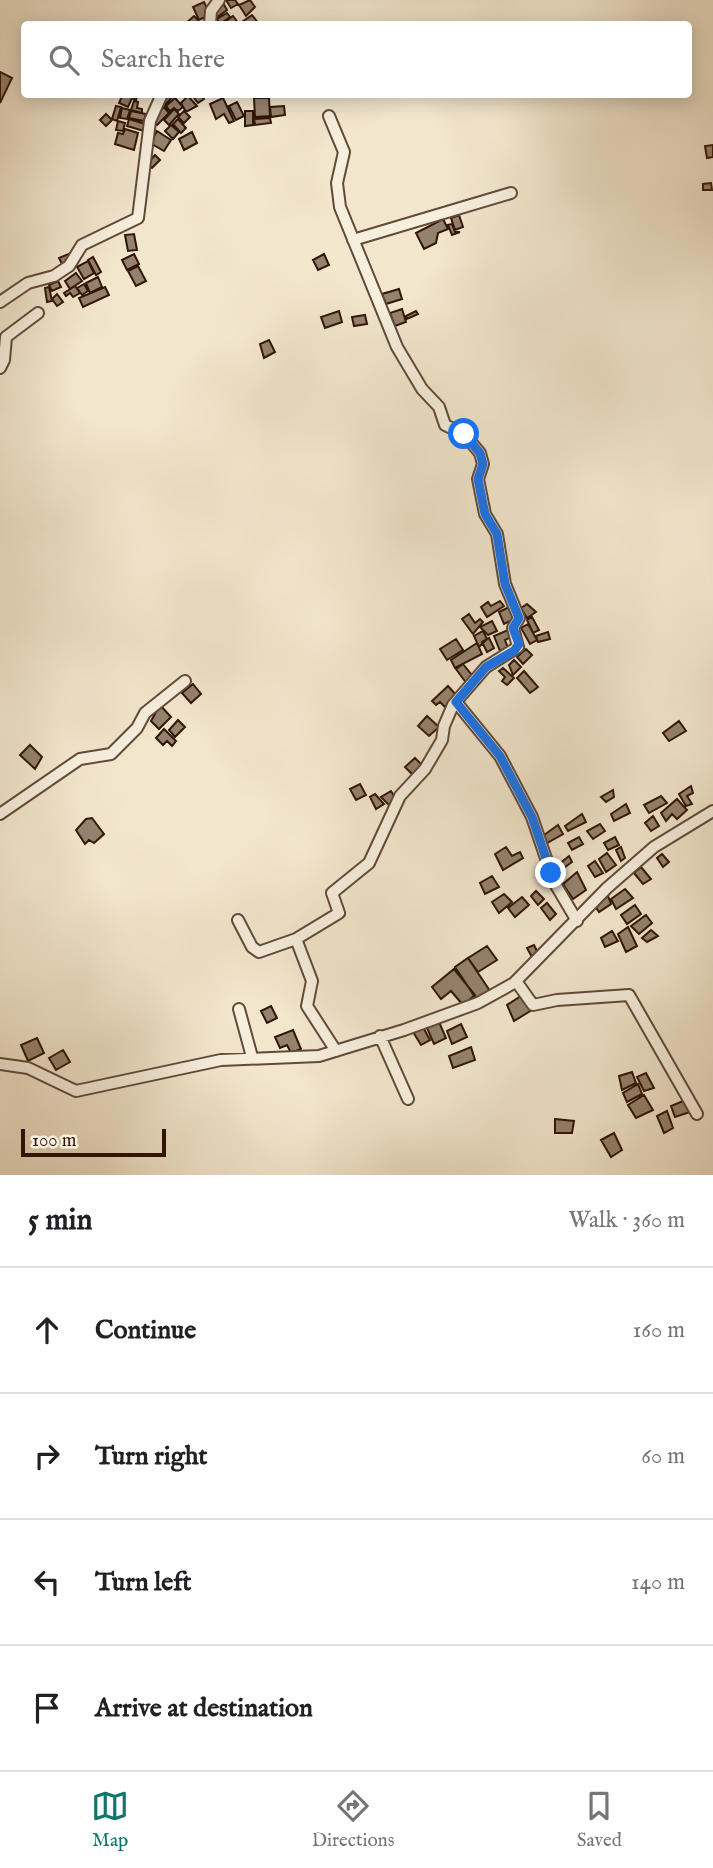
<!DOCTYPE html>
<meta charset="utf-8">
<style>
body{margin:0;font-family:"IM FELL English",serif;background:#f6f6f6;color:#202124}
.scale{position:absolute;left:21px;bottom:18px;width:145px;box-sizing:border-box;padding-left:7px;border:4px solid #311608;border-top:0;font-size:19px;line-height:24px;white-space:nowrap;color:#311608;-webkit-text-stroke:5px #f7efde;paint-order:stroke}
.stop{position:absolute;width:21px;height:21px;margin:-16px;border:5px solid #1a73e8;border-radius:50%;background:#fff}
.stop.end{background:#1a73e8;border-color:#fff;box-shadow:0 2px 7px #0008}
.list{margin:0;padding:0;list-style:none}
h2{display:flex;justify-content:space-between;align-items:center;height:91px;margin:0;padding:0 28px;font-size:30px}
h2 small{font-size:23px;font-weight:400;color:#757577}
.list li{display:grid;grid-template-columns:46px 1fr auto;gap:21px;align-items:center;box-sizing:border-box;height:126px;padding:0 28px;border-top:2px solid #e0e0e0}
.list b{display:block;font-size:26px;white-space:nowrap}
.list em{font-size:23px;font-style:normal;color:#757577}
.icon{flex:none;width:38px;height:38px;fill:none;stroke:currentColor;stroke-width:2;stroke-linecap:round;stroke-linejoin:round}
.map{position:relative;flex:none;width:713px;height:1175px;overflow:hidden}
.search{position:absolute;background:#fff;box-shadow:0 4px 18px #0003;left:21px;right:21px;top:21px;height:77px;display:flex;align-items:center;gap:18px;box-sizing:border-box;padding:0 24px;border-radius:7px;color:#757577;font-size:26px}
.sheet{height:595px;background:#fff}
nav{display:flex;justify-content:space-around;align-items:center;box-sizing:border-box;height:98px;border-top:2px solid #e0e0e0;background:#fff;font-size:19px;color:#757577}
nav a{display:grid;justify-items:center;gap:4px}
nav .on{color:#0f766e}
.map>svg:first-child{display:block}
.building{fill:#95826e;stroke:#311608;stroke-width:2}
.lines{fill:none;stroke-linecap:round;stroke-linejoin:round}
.street-casing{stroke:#614a39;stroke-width:14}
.street{stroke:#f7efde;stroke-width:10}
.route{stroke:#1a73e8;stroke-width:9}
</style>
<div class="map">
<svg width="713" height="1175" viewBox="0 0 713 1175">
<rect width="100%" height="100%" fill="#f2e6cd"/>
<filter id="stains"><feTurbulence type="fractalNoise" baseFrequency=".00286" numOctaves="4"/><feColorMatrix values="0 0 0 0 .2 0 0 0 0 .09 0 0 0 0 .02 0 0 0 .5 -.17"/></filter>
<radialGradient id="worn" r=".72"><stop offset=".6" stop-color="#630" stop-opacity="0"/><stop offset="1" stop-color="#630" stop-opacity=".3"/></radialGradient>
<path class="building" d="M226,0H235L238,4L231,8Z
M250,0L255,7L246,16L239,5Z
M204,2L210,15L199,20L193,7Z
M223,3L227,10L216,18L212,11Z
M227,13L230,17L220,24L217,19Z
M252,15L259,24H244L242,22Z
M194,16L202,24H185Z
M233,16L239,24H222Z
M0,72L12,78L0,103Z
M123,94H138L136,100L132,98L128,107L119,103Z
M167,94H175L164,106L160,102Z
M191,94H201L204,99L198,103Z
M188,96L197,106L186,112L181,103Z
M175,98L183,107L178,111L174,108L170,111L166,106Z
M223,98L234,121L229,123L224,114L216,119L210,104Z
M254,98H269L270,116L255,117Z
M134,101L138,102L137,108L142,109V113L131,110Z
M237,102L244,116L236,120L229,106Z
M116,106L121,107L117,121L112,119Z
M284,106L285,115L271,117L270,107Z
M164,107L169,113L157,125L151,119Z
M122,108L130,110L127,119L120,118Z
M174,109L179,114L169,125L164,120Z
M131,111L146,114L144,121L129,118Z
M184,111L190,117L184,123L178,117Z
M245,111H253V125L245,126Z
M106,114L112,120L106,126L100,120Z
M270,118L271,123L255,125L254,119Z
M129,119L145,124L144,131L127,126Z
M178,119L186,128L181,133L173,124Z
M118,121L125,123L123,131L116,130Z
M171,125L179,132L173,139L165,131Z
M125,129L138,133L134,150L115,144L118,133L123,134Z
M157,131L171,140L164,151L150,143Z
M192,132L197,143L184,150L179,139Z
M713,145V157L707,158L705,146Z
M155,155L160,160L152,168L147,164Z
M711,183L712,190H703V184Z
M459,215L463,227L455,230L451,218Z
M443,219L448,229L438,233L436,243L424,249L416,233Z
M452,224L455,232H460L452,235L448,225Z
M134,234L137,250L128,251L125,235Z
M71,253L73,259L62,264L59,258Z
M134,254L139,264L127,270L122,260Z
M324,254L329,265L318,270L313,260Z
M93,257L101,272L96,275L88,260Z
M88,261L94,273L84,279L77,267Z
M138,266L146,281L136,286L128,271Z
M76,273L82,281L70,289L65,281Z
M98,277L102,287L90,293L86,283Z
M58,281L61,287L52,291L49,285Z
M84,284L88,291L82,295L77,288Z
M75,286L80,293L73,297L70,293L66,296L64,293Z
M49,287L52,301L47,302L45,288Z
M105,287L109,295L83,307L79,298Z
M399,289L402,299L386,304L382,294Z
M57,294L63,302L57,306L52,299Z
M402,309L406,322L395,326L390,313Z
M339,311L342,322L325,328L321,317Z
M416,311L418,314L407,319L406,316Z
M365,315L367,324L354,326L352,317Z
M269,340L275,352L264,358L260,344Z
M500,601L504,606L487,617L481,607L488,602L491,606Z
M527,604L536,612L527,618L521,608Z
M509,607L519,617L504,624L499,612Z
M469,614L475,623L480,619L483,622L473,634L462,619Z
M532,617L539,630L533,633L527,620Z
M492,621L497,631L488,635L480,627Z
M528,624L537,640L530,644L521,628Z
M508,630L511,637L505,640L508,648L500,651L494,636Z
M483,631L487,639L479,647L474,636Z
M548,632L550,639L538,642L536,636Z
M489,638L494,648L487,652L482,642Z
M456,639L463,650L447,660L440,649Z
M477,643L482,654L455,668L451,660Z
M526,649L532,655L523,664L517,657Z
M514,660L521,667L513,675L509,665Z
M463,664L475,679L467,684L456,669Z
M503,668L514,678L507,685L502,681L505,677L499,671Z
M524,671L538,687L530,693L517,678Z
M193,684L201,694L191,703L182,693Z
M448,686L457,696L445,707L440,702L436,705L432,701Z
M160,705L171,717L159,729L151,721Z
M427,716L439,727L429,736L418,726Z
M178,720L185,727L175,737L169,730Z
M679,721L686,731L669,741L663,733Z
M164,729L176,741L172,746L167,741L163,745L156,738Z
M30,745L42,757L35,769L20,755Z
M415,758L425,768L415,777L405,767Z
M360,784L366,795L356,800L350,789Z
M691,786L693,793L687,796L692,804L686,806L679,794Z
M613,790L614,797L606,802L601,797Z
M391,791L397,801L389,805L381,797Z
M375,794L384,804L376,809L370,797Z
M661,796L667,803L649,813L644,805Z
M677,799L687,810L677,819L672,814L666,821L661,813Z
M626,804L630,813L614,821L611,814Z
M582,814L586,822L568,831L565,826Z
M653,816L659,826L651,831L645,823Z
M92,818L104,834L94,843L89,840L85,844L76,830L86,819Z
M600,824L605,831L593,839L587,831Z
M558,825L563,834L547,843L544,835Z
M579,837L583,844L572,850L568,843Z
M615,837L619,845L608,850L604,843Z
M506,847L512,856L520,852L523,858L503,870L495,854Z
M621,847L625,858L621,861L616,850Z
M607,853L616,865L606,872L599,859Z
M662,854L669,862L663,867L657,858Z
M569,856L572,862L561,870L558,865Z
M595,861L603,873L595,877L588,866Z
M641,867L651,879L643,884L634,873Z
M577,872L586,890L573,899L563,884Z
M492,876L499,887L485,894L480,883Z
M625,889L633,898L616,909L611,899Z
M536,891L544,899L538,905L531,896Z
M504,894L512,902L499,913L492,902Z
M608,896L611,904L599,912L595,906Z
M522,897L529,905L515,917L508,908Z
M547,903L556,914L550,920L541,908Z
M635,905L641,914L627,924L621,915Z
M646,915L652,923L639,934L631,926Z
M628,927L637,946L626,952L618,934Z
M651,930L658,936L647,942L642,938Z
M612,931L618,941L605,947L601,938Z
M534,945L538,953L532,957L527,948Z
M487,946L497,960L478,972L468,958Z
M468,958L490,991L477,1000L455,967Z
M454,969L475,995L463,1005L451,991L441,999L432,987Z
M524,994L532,1010L514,1021L507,1005Z
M271,1006L277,1018L267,1023L261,1011Z
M439,1022L446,1038L434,1044L427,1028Z
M461,1024L467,1037L452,1044L447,1031Z
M423,1027L430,1040L421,1045L413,1032Z
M293,1030L301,1049L291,1053L287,1045L280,1048L275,1037Z
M37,1038L44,1053L28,1061L21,1045Z
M471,1047L475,1060L453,1068L449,1056Z
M63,1050L70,1062L56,1070L49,1058Z
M632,1072L636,1083L622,1090L619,1076Z
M646,1073L654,1088L644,1091L637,1077Z
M638,1084L642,1094L627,1102L623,1093Z
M644,1095L653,1110L636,1118L628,1105Z
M683,1101L690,1112L675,1117L671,1106Z
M667,1111L673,1128L664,1133L657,1116Z
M555,1119L574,1121L572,1133H555Z
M614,1133L622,1150L611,1157L601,1140Z"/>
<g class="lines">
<defs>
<path id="street" d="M210,24L211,11L219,0
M329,116L344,152L337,183L340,207L397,347L422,389L439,407L445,425L464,434L480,453L483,464L478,479L485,514L497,534L505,584L519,618L513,628L518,647L486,667L453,705L444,726L442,740L425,769L400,796L369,863L332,893L339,913L296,939L312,981L307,1006L336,1051
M353,240L511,193
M0,302L28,283L54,276L69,266L82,245L138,218L150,121L162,94
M0,368L4,360L6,337L38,313
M456,702L500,756L532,817L554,882L577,921
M0,814L80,759L111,754L137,728L145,713L185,681
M238,920L252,947L259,952L296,939
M516,981L533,1005L557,1000L629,995L697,1114
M239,1009L252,1057
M380,1036L408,1099
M0,1064L28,1068L76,1091L221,1060L319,1056L404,1030L478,1003L514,983L607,888L654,847L713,811"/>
</defs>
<use href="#street" class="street-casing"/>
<use href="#street" class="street"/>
</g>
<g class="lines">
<path class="route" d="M464,434L480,453L483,464L478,479L485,514L497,534L505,584L519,618L513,628L519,644L514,651L486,667L456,702L500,756L532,817L551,873"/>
</g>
<rect width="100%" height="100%" filter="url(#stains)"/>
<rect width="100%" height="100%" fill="url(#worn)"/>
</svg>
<div class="scale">100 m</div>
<div class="stop" style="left:464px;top:434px"></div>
<div class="stop end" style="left:551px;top:873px"></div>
<div class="search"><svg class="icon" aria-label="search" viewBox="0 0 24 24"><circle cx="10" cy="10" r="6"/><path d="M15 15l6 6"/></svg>Search here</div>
</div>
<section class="sheet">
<h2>5 min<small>Walk · 360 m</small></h2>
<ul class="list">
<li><svg class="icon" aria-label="ahead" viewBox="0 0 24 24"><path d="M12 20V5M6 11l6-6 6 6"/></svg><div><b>Continue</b></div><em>160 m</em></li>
<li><svg class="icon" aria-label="right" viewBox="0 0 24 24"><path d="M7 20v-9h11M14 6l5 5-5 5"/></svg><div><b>Turn right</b></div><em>60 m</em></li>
<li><svg class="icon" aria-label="left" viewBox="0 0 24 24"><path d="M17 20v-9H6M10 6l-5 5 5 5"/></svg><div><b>Turn left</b></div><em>140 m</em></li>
<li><svg class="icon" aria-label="arrive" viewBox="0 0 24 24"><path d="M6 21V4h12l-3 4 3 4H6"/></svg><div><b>Arrive at destination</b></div></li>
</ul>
</section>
<nav>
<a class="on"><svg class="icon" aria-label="map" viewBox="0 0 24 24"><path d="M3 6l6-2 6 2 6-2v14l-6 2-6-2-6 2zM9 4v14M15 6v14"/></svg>Map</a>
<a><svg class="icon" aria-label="directions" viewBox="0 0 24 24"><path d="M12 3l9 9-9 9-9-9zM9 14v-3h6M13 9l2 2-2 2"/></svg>Directions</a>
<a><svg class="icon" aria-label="saved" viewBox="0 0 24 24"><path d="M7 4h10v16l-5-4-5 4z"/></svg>Saved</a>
</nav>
